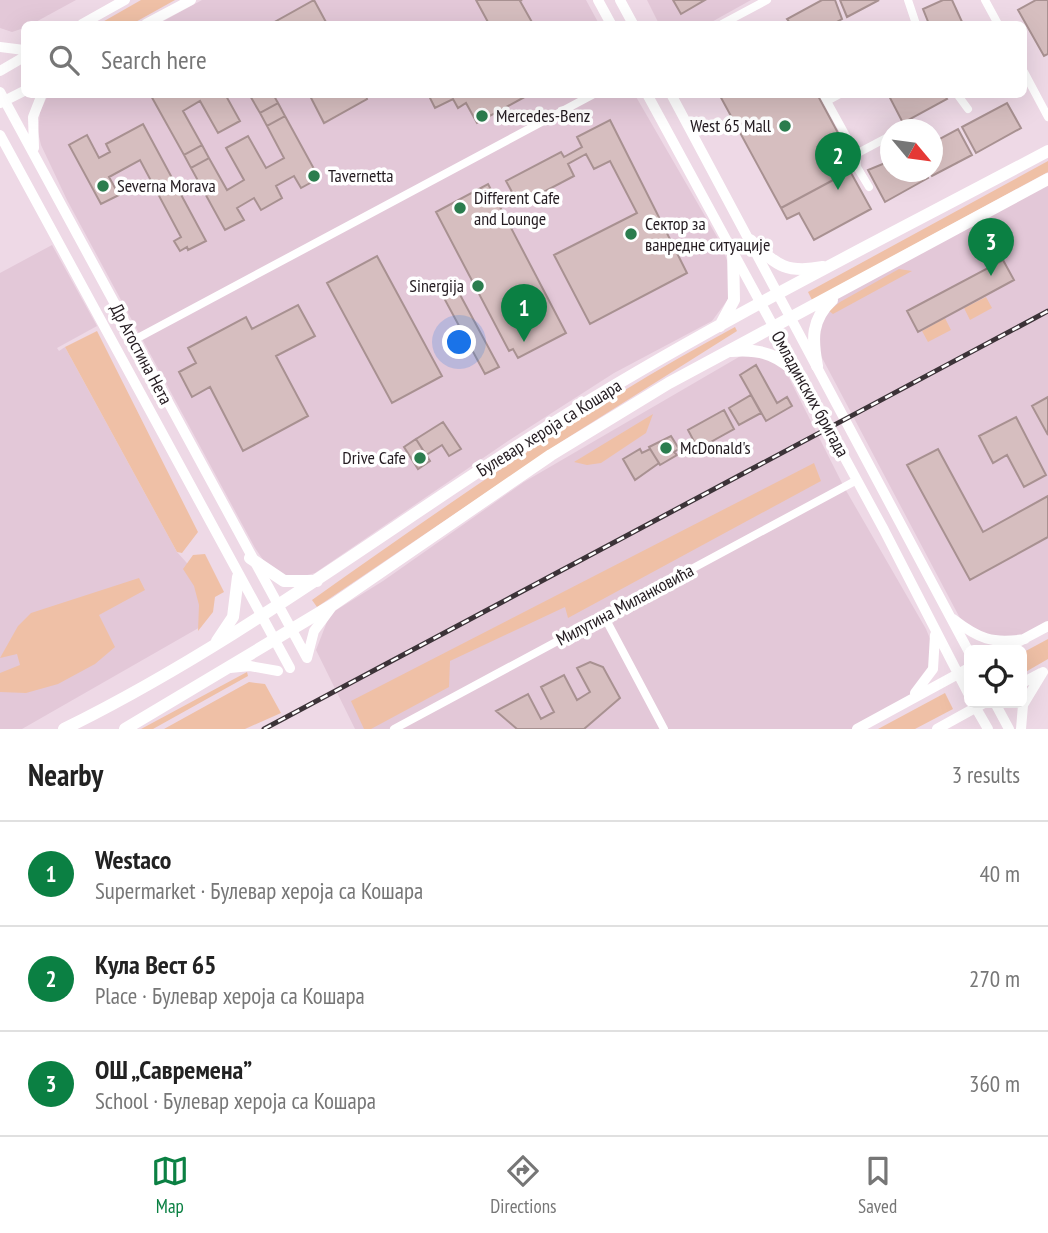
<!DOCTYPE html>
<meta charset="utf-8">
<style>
body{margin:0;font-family:"PT Sans Narrow",sans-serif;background:#f6f6f6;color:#222}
.controls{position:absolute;right:21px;bottom:21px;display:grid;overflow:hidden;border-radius:10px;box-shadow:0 7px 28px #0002}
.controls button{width:63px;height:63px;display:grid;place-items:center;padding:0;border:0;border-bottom:2px solid #e0e0e0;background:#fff;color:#222;font:35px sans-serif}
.compass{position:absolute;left:880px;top:119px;width:63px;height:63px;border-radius:50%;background:#fff;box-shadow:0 7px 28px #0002;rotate:119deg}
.you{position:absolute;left:460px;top:343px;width:24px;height:24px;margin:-18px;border:5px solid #fff;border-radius:50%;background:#1a73e8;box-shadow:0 0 0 10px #1a73e833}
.badge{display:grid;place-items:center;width:46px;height:46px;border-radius:50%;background:#0b8043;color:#fff;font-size:23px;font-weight:700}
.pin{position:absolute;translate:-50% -58px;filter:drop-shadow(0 2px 4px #0008)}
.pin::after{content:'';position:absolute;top:37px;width:24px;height:21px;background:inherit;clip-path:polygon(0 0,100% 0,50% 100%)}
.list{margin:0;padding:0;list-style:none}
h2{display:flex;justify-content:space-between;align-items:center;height:91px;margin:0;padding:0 28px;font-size:30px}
h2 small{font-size:23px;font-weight:400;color:#767676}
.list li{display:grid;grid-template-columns:46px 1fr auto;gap:21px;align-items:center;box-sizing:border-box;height:105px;padding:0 28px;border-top:2px solid #e0e0e0}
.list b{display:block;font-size:26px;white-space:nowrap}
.list p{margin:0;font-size:23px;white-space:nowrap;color:#767676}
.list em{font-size:23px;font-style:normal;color:#767676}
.icon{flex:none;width:38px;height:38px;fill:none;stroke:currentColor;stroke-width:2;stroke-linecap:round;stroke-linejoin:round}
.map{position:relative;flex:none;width:1048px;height:729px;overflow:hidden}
.search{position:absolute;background:#fff;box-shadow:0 7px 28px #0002;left:21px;right:21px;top:21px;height:77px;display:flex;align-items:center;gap:18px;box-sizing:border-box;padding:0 24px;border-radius:10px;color:#767676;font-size:26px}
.sheet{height:406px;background:#fff}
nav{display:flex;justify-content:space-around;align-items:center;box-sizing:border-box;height:98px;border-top:2px solid #e0e0e0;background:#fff;font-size:19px;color:#767676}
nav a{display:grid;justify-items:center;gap:4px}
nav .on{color:#0b8043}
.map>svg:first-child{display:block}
.built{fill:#e3c8d8}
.green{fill:#efc0a6}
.building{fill:#d6bebf;stroke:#a89191;stroke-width:2}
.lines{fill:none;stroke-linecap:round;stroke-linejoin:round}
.street{stroke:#fff;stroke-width:8}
.secondary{stroke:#fff;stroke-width:10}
.primary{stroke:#fff;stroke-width:12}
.rail-casing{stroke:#3c3338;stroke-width:5}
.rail{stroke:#fff;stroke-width:2.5;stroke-dasharray:8;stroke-linecap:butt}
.poi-dot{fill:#2b7d4e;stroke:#fff;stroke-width:2.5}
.labels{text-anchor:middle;stroke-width:7;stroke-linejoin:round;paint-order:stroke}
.poi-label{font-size:18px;fill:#241c21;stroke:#fff;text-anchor:start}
.street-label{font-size:18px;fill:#241c21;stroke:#fff}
</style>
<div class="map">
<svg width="1048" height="729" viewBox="0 0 1048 729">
<rect width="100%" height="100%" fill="#eed9e6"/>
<path class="built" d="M0,0H76L32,24H24V28L12,32L0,28Z
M202,0H586L599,24H158Z
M647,0H751L708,24H659Z
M48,95H635L720,242L730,268L729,298L712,321L614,373L508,441L315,573L292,579L268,567L255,548L67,200L41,145L38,132L40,112Z
M1048,179V623L1023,636L995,639L962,622L819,352L820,306Z
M52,245L97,326L57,348L59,351L65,347L177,552L195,572L202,626L22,729H0V273Z
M744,354H756L783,366L844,487L926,629L933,646L934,661L909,699L854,729H355L316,650L330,614L383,581L524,482Z"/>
<path class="green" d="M141,0H175L132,24H99Z
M1048,161V172L812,300L808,292Z
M899,269L912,271L833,314L829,311L840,302Z
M986,297L992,308L970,320L964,308Z
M945,318L951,330L928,342L922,331Z
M735,327L737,331L561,442L317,607L312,600C449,503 586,407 735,327Z
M97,331L198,532L182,553L177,552L65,347Z
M653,414L646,433L601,463L587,465L574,462Z
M814,463L821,481L568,618L565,607L450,661L449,687L371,729H364L351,701Z
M205,554L224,592L215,597L213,612L198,631L199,605L194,586L183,569L193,555Z
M139,578L145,590L99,615L115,647L95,664L58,684L26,693L0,692V673L20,665L17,654L0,658L18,626L31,613Z
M1048,639V659L1022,674V653Z
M247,672L248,676L153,729H141Z
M249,682L265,684L281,713L245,729H164Z
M945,693L953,709L915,729H878Z"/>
<path class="building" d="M314,0L327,24H271Z
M476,0H522L520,1L533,24H489Z
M673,0H705L681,14Z
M822,0H835L842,19L833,24H791L787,19Z
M840,0H879L847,17Z
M943,0H952L963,24H929L923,9Z
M1036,0H1048V54L1044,56L1018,10Z
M150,94H225L240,121L218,133L200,101L183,111L202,145L184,155Z
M249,94H273L278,103L260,113Z
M309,94H365L367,99L324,123Z
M428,94H530L477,123L466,103L458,108L453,99L435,108Z
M719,94H817L851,157L844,160L850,171L781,208Z
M888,94H943L947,99L903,123Z
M278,103L285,116L267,126L260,113Z
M1007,103L1021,128L976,153L962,127Z
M285,116L319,178L301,188L294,176L276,186L282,198L261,210L254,198L237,208L244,220L225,230L191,168L209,158L227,190L244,180L226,148L248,136L266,168L284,158L267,126Z
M610,120L687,273L590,324L554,255L637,213L610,161L594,169L586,154L568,164L574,176L519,205L506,181L561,152L564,157L582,147L577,137Z
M143,124L206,241L188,250L187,247L180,251L174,241L181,237L140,160L109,177L119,195L101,204L69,145L87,135L99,158L110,152L106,144Z
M958,129L972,155L932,176L929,172H932V143Z
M202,145L209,158L191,168L184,155Z
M890,161V172H924L928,178L885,202L868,170Z
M850,171L871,209L814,240L799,213L787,219L781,208Z
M488,184L566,333L518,358L513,349L509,351L436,212Z
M377,256L442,376L392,403L327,283Z
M1003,260L1014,280L918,332L907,311Z
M458,291L499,367L485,374L444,298Z
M298,305L315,336L276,356L308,416L243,451L210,387L192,397L179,372L196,363L188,348L246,317L252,329Z
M756,365L777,403L787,397L792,406L766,421L740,375Z
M751,395L761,413L739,425L729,408Z
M1048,397V435L1032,406Z
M724,410L734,429L698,449L688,430Z
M1016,417L1046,475L1024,487L1007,455L993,463L979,436Z
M443,422L461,449L449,456L442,445L426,455L416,439Z
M671,436L679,449L674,452L677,455L660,465L649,447Z
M416,439L430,461L418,469L404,447Z
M640,449L642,453L650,449L659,463L635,480L623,459Z
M938,449L983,532L1048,496V537L970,580L907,465Z
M590,662L603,667L620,698L584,729H517L496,711L528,694L541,719L554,712L541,687L564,675L577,700L590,692L577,668Z"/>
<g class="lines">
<path class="street" d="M908,0L916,24
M985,0L998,24
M722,24L767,0
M1024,72L1048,117
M823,94L856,154L857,167L869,187
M957,94L968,109
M827,101L840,94
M903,130L908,127
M856,154L890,136
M134,340L594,94
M604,616L664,729
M394,729L857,480"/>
<path class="secondary" d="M598,0L611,24
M620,0L633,24
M82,24L125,0
M146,24L191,0
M0,47L24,50
M0,71L24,57
M0,92L307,658
M647,94L884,530L969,695
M671,94L969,652
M0,103L24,91
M0,135L290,668
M34,148L33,117L42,94
M953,619C979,639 992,644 1025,639
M1003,650L1048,626
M307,658L314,631L331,608
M230,668L250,666L278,671
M1022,683L1041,673
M915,693L933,669L935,635
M973,703L988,729
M995,703L1009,729
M857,729L969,668
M937,729L984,703
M1021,729L1023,705L1043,672"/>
<path class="primary" d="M750,240C777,265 785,274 823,267
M720,326L734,300L733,250
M731,351C763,348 780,356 802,378
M817,366C812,339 811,320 832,300
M250,558L284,581H317
M217,641L233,617L238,577
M64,729C237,644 388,527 550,425C710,324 881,240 1048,151
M125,729L334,604L551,455L669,383L1048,179"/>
<defs>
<path id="rail" d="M264,729L1048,311"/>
</defs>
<use href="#rail" class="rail-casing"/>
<use href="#rail" class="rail"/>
</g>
<g class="poi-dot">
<circle cx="482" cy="116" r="7"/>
<circle cx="785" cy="126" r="7"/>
<circle cx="314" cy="176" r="7"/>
<circle cx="103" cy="186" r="7"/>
<circle cx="460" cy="208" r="7"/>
<circle cx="631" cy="234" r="7"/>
<circle cx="478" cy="286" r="7"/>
<circle cx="666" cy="448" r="7"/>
<circle cx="420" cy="458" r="7"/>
</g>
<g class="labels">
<g class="poi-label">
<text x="496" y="122">Mercedes-Benz</text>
<text x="771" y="132" text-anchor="end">West 65 Mall</text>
<text x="328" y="182">Tavernetta</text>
<text x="117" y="192">Severna Morava</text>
<text x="474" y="204">Different Cafe<tspan x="474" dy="21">and Lounge</tspan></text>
<text x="645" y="230">Сектор за<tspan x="645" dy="21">ванредне ситуације</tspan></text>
<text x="464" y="292" text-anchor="end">Sinergija</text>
<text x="680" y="454">McDonald's</text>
<text x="406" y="464" text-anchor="end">Drive Cafe</text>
</g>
<g class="street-label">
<text transform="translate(141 354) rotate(62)" y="6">Др Агостина Нета</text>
<text transform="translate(810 394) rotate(61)" y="6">Омладинских бригада</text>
<text transform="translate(549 428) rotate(-32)" y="6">Булевар хероја са Кошара</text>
<text transform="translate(625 605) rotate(-28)" y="6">Милутина Миланковића</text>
</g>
</g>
</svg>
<div class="controls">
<button><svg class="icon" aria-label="locate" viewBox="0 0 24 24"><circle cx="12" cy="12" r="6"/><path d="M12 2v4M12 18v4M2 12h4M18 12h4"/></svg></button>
</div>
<svg class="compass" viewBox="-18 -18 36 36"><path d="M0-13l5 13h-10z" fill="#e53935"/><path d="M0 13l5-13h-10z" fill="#767676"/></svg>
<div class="you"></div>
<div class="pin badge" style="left:524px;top:342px">1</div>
<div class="pin badge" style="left:838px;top:190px">2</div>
<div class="pin badge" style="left:991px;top:276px">3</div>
<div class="search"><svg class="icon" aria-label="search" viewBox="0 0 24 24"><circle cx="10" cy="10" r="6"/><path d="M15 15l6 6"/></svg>Search here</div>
</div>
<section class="sheet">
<h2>Nearby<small>3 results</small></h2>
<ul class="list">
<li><span class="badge">1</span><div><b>Westaco</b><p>Supermarket · Булевар хероја са Кошара</p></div><em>40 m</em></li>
<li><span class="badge">2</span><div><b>Кула Вест 65</b><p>Place · Булевар хероја са Кошара</p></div><em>270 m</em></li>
<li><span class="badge">3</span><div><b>ОШ „Савремена”</b><p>School · Булевар хероја са Кошара</p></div><em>360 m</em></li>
</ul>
</section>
<nav>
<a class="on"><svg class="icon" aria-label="map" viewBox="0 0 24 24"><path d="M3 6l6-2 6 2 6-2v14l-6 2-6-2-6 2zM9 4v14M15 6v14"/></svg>Map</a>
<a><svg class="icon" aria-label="directions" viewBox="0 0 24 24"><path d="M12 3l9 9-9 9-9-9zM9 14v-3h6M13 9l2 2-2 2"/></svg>Directions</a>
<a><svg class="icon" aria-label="saved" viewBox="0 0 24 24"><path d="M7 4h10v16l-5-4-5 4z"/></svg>Saved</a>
</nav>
